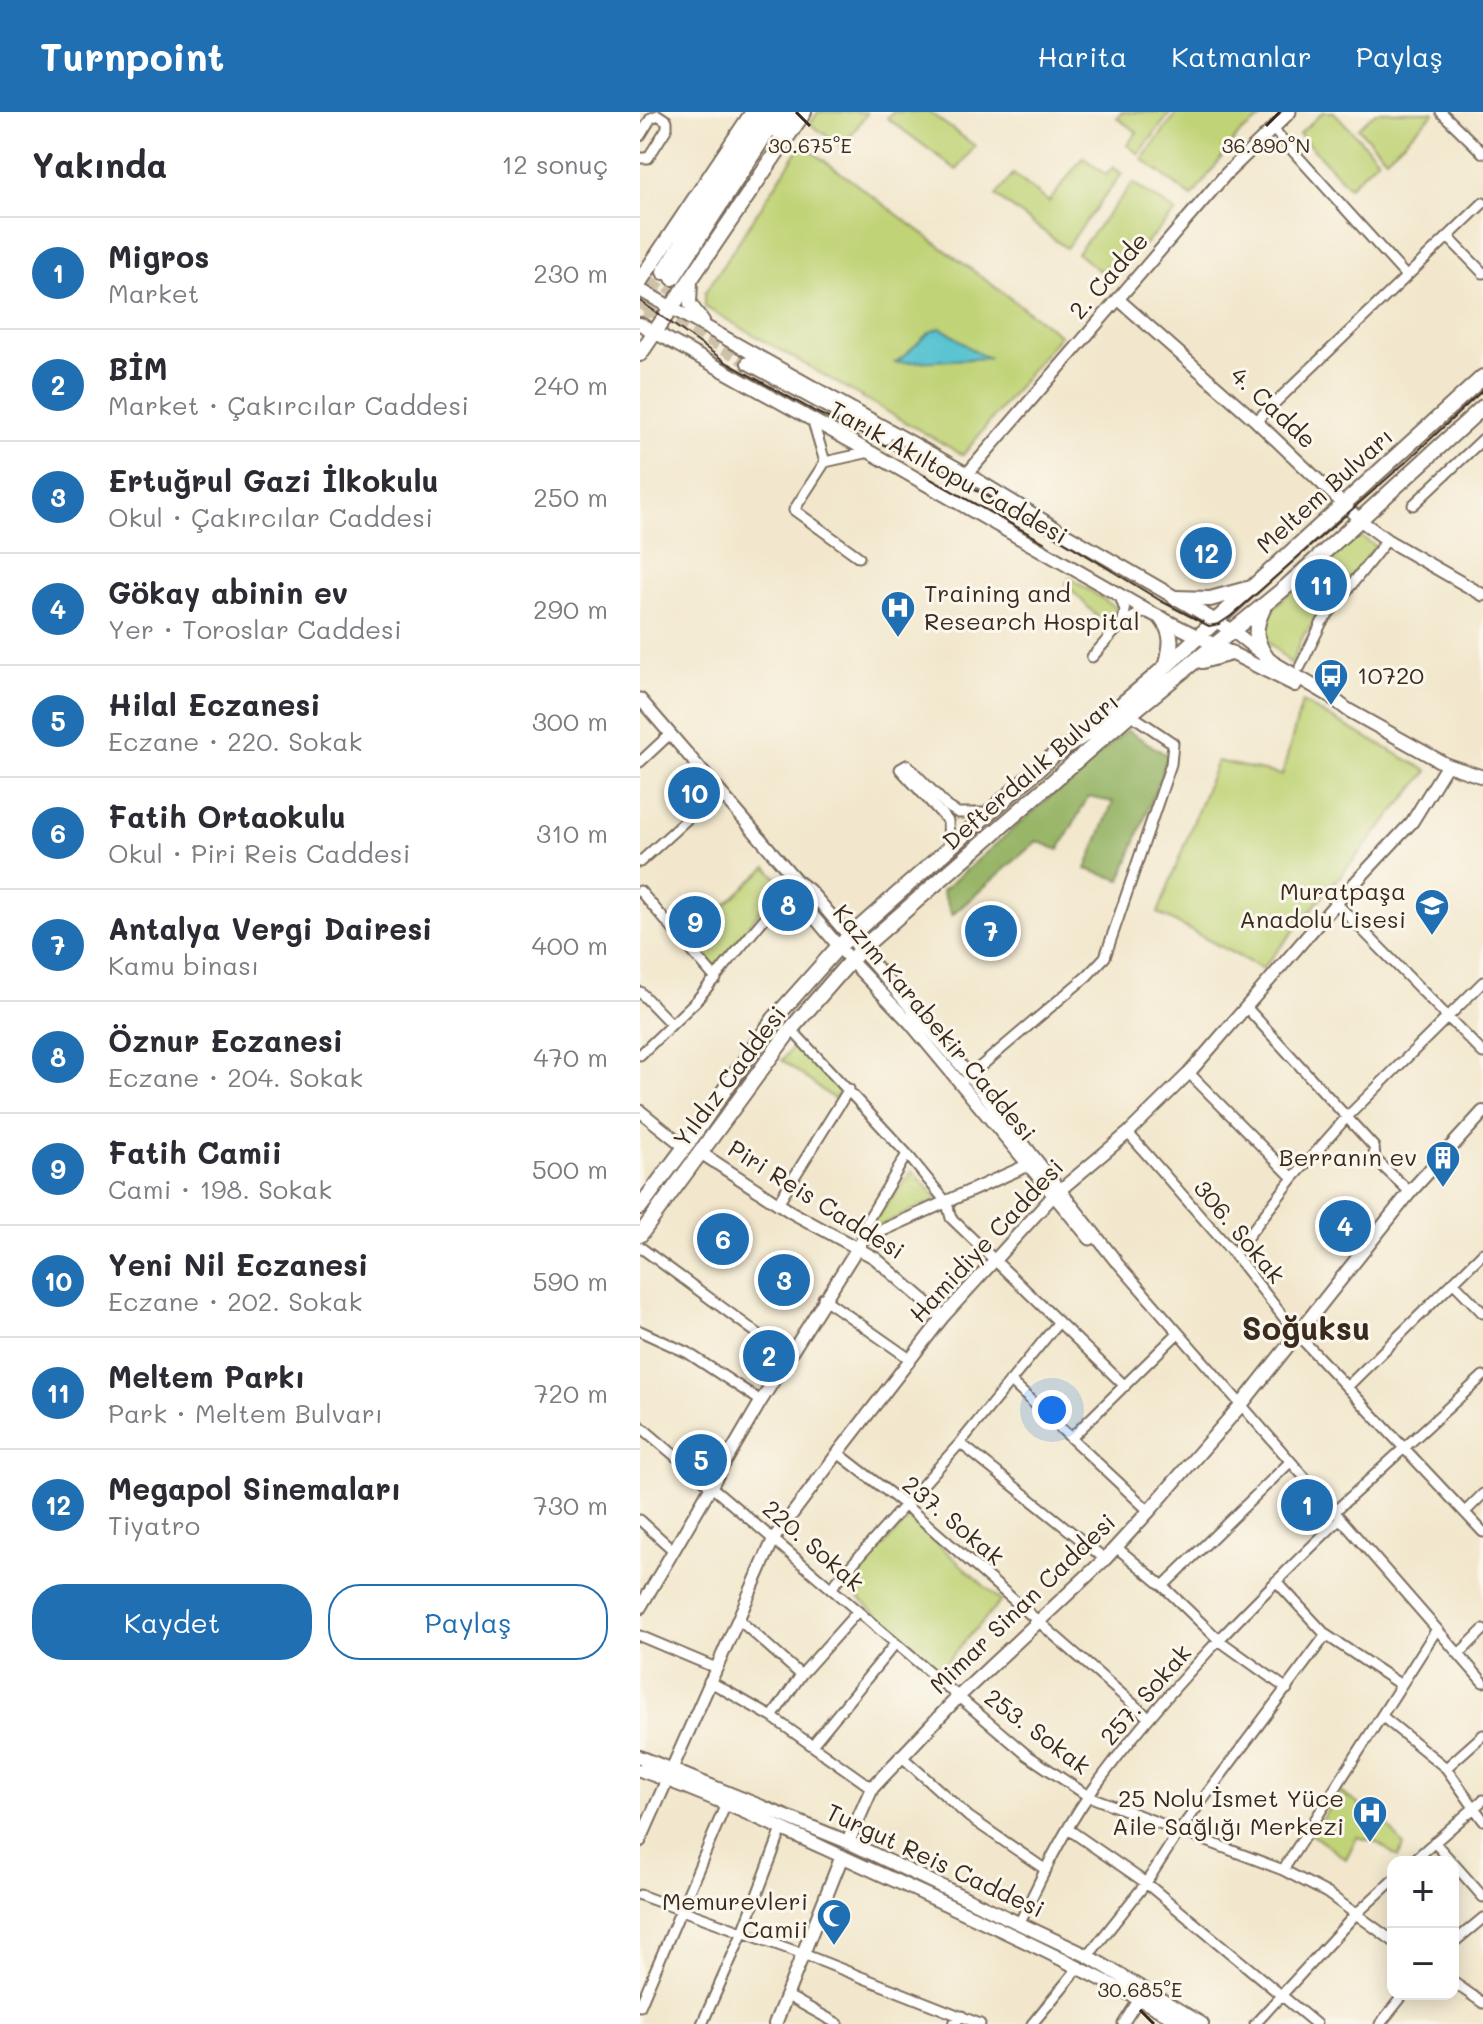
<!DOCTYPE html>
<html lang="tr">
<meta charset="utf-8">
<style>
body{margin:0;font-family:Mali,sans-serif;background:#f2f2f3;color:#2b2b33}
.controls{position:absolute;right:24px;bottom:24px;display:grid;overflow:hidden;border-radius:16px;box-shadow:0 4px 20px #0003}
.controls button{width:72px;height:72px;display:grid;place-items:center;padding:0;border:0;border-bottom:2px solid #e1e1e2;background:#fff;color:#2b2b33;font:40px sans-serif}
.you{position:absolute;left:412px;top:1298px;width:28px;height:28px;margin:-20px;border:6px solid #fff;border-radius:50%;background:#1a73e8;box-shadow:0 0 0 12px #1a73e833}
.badge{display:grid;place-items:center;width:52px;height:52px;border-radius:50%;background:#1f6fb2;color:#fff;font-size:26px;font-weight:700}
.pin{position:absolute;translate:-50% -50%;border:4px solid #fff;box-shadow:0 2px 8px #0006}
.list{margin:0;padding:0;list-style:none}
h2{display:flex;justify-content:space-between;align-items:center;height:104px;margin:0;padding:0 32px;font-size:34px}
h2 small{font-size:26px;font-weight:400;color:#7c7c81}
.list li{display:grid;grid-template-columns:52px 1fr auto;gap:24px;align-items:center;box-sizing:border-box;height:112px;padding:0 32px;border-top:2px solid #e1e1e2}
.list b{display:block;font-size:30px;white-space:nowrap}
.list p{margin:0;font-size:26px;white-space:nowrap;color:#7c7c81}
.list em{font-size:26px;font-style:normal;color:#7c7c81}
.actions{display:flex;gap:16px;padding:24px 32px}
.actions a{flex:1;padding:18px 0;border:2px solid #1f6fb2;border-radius:32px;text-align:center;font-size:28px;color:#1f6fb2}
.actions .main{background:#1f6fb2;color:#fff}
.map{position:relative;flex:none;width:843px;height:1912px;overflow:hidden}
header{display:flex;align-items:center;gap:48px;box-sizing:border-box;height:112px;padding:0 40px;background:#1f6fb2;color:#fff}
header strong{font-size:38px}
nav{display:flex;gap:44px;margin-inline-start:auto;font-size:28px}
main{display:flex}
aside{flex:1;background:#fff}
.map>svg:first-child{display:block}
.green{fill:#c0d376;stroke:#7e7e4a;stroke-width:2}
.forest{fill:#98b567;stroke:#6a7042;stroke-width:2}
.water{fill:#56c2d0;stroke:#487677;stroke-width:2}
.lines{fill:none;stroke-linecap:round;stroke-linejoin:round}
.secondary-tunnel{stroke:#cdc1a9;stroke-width:12;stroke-dasharray:12 6;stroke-linecap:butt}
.primary-tunnel{stroke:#cdc1a9;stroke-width:14;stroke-dasharray:14 7;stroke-linecap:butt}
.minor-casing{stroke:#7b6c5b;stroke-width:13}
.tertiary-casing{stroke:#7b6c5b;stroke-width:15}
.secondary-casing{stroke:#7b6c5b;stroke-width:16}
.primary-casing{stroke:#7b6c5b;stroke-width:18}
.minor{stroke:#fff;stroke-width:9}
.tertiary{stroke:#fff;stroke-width:11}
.secondary{stroke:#fff;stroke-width:12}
.primary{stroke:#fff;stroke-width:14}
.tram{stroke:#3b2a1e;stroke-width:2}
.ticks{fill:none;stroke:#3b2a1e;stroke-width:3}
.labels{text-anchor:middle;stroke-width:6;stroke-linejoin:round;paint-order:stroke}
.street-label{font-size:24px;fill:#3b2a1e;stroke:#fbf7ec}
.poi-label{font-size:24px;fill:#3b2a1e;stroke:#fbf7ec;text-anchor:end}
.district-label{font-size:32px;font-weight:bold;fill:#3b2a1e;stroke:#fbf7ec}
.ticks-label{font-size:20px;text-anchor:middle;fill:#3b2a1e;stroke:#fbf7ec;stroke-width:6;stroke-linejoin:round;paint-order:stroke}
</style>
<header>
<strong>Turnpoint</strong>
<nav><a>Harita</a><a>Katmanlar</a><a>Paylaş</a></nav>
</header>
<main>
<aside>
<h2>Yakında<small>12 sonuç</small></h2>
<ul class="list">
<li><span class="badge">1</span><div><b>Migros</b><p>Market</p></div><em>230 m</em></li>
<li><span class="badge">2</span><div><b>BİM</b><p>Market · Çakırcılar Caddesi</p></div><em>240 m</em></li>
<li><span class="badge">3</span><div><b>Ertuğrul Gazi İlkokulu</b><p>Okul · Çakırcılar Caddesi</p></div><em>250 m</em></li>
<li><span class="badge">4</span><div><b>Gökay abinin ev</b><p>Yer · Toroslar Caddesi</p></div><em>290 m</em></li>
<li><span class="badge">5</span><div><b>Hilal Eczanesi</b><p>Eczane · 220. Sokak</p></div><em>300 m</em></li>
<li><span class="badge">6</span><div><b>Fatih Ortaokulu</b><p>Okul · Piri Reis Caddesi</p></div><em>310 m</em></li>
<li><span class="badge">7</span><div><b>Antalya Vergi Dairesi</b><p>Kamu binası</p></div><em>400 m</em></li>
<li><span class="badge">8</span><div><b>Öznur Eczanesi</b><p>Eczane · 204. Sokak</p></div><em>470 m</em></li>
<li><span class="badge">9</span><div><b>Fatih Camii</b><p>Cami · 198. Sokak</p></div><em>500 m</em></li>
<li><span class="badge">10</span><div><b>Yeni Nil Eczanesi</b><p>Eczane · 202. Sokak</p></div><em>590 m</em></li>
<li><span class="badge">11</span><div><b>Meltem Parkı</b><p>Park · Meltem Bulvarı</p></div><em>720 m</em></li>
<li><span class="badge">12</span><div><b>Megapol Sinemaları</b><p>Tiyatro</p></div><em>730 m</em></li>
</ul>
<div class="actions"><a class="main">Kaydet</a><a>Paylaş</a></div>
</aside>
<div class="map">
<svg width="843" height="1912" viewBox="0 0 843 1912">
<rect width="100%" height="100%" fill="#fbf7ec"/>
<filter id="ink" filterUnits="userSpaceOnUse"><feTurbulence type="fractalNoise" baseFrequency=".0125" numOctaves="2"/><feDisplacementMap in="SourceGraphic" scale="16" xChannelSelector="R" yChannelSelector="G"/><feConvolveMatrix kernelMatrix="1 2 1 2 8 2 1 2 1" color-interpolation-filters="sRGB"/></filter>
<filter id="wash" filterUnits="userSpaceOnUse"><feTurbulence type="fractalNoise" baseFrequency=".006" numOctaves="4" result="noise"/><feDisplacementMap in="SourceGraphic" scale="32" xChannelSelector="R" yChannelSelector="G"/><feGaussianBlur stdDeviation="1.8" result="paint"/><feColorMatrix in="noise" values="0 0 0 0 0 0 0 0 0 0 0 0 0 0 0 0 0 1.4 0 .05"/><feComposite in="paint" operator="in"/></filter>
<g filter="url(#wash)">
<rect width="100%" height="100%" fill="#f2e7cc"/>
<path class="green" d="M178,0H225L227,1L203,35L170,12Z
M252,0H289L335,34L317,58L247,6Z
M482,0H531L499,42L487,33L497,20L477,6Z
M538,0H630L599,22L552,85L502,47Z
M683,0H694L738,47L709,75L659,22Z
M736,0H793L794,1L746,46L718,16Z
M162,32L420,223L323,343L65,195V181Z
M443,45L466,63L473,55L482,62L426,136L356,84L373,62L409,90Z
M493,71L536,100L486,151L474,148L461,160L437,141Z
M711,419L736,434L664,522L651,552L619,520V511Z
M430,466L475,495L478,501L468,516L426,472Z
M662,590L788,659L622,857L518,801L577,649L642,663Z
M127,755L141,770L76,856L59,837L74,812L76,801Z
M156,931L202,977L194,987L142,948Z
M273,1059L298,1087L230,1118L229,1113Z
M269,1406L361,1489L299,1558L207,1475Z
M700,1680L745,1710L764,1734L758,1745L736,1730L717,1725L706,1747L671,1722Z"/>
<path class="forest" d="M487,618L528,644L481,768L446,757L473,690L448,685L419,738L397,729L312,803L302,779Z"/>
<path class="water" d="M300,216C318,223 328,240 350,246L254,251C272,242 281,221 300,216Z"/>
</g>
<g filter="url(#ink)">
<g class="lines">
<path class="secondary-tunnel" d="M0,192L10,191
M3,200H17L31,205L108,251"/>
<path class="primary-tunnel" d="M62,139L129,34
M10,191L29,184L44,166
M0,198L24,160
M0,218L21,185"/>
<defs>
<path id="minor" d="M801,0L843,41
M633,17L766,164
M0,24L11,6L18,3L27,9V16L8,46H0
M808,125L843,161
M616,309L843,91
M173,310L185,350L154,398L219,445
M185,350L230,340
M773,393L843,327
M480,484L485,499L482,513
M452,545C467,529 485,502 509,500
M660,555L682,510L747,428
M0,650L30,622
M309,735L308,709L260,657L267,653L308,695L318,701H346
M0,750L78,679
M0,779L76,867
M696,791L843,941
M0,880L31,912
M606,895L734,1035L735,1047L770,1080
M151,917L267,1042L307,1091L311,1106L485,1274
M0,943L56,889L156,768
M549,961L653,1066
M327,966L447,864L465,845L531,652L533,631L490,602
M488,1021L594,1142L656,1221L843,1420
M138,1091L209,977
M223,1127V1116L267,1042
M0,1135L148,1244
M594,1142L653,1066L706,1006L843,870
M475,1148L843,1570
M813,1170L843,1201
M183,1186L270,1247
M0,1219L48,1241L121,1289
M370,1269L509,1399
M708,1274L843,1141
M0,1314L387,1643L448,1684L643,1758L687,1781L753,1829
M431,1326L538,1221
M320,1331L465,1447
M198,1341L265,1393L509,1606
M694,1400L843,1264
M825,1400L843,1382
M0,1408L33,1438
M476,1435L523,1474L580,1529L647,1577
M636,1469L686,1523L761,1573
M523,1474L650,1350
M192,1475L320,1331L418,1211
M98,1507L161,1563
M0,1524L76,1556
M819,1542L843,1518
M69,1569L132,1605L232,1676
M132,1605L161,1563L218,1499
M743,1605L806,1656L843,1708
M173,1632L255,1532
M260,1643L329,1705L406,1758
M806,1656L843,1623
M428,1717L506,1771L676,1912
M794,1730L812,1750
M772,1750L843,1688
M813,1751L843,1785
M643,1758L797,1517
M0,1783L163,1842L340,1912
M379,1812C400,1768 421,1723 449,1683C521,1582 611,1493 700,1407
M813,1831L843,1806
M448,1844L506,1771L540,1718L686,1523
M813,1870L843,1891
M146,1883L198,1912
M0,1894L86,1692
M62,1912L103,1820L142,1717
M313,1912L322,1904
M392,1912L439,1855
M483,1912L499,1887
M615,1912L715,1803L753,1768
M740,1912L764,1882"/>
<path id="tertiary" d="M478,187L616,309L720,408L747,428L843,483
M327,362L586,62L650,0
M0,587L156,768L169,778L330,964L475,1148
M156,768L159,787L210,848L270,911L450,1127
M0,999L45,1035
M61,1041L151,1100L235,1146L303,1205
M0,1496L121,1289L223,1127L386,1054
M0,1729L134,1426L198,1341L303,1205L413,1084L488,1021L549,961L696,791L772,710L807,653"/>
<path id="secondary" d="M51,169L50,192L63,209
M0,178L327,362L422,420L593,519L634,551L687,582L708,598L807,653L843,665
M0,212L230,340L509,500L655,573
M108,251L245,326
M0,1645L208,1730L448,1844L562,1912
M0,1658C80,1686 157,1724 234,1759C339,1807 444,1855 544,1912
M208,1730L232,1676L318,1585L465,1447L509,1399L601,1293L770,1080L843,1000
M135,1912L202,1744"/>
<path id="primary" d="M138,20L152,0
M24,160L125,0
M33,166L140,0
M0,169L113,0
M0,242L164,0
M535,486L570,487L607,477
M623,497C614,516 614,527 626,545
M522,507C534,523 531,534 527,552
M562,549L591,541
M0,1095L45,1035L134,907L199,834L414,643L446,622L513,566L843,265
M0,1123L151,917L221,837L490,602L646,475L843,295"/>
</defs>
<use href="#minor" class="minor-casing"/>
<use href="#tertiary" class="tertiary-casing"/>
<use href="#secondary" class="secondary-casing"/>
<use href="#primary" class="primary-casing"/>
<use href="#minor" class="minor"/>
<use href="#tertiary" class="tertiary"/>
<use href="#secondary" class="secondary"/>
<use href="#primary" class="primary"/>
<path class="tram" d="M0,189L86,250L176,300L313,366L374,399L521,489L569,514L579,512L591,504L767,349L843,278
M285,364L404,430"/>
</g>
</g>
<path class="ticks" d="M156,0L170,14M626,14L640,0M500,1898L514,1912"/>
<defs>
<symbol id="hospital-pin" viewBox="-11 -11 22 30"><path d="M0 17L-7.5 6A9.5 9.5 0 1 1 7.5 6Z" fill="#1f6fb2" stroke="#fbf7ec"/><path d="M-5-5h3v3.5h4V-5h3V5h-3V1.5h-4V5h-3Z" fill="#fff"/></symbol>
<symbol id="bus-pin" viewBox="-11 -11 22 30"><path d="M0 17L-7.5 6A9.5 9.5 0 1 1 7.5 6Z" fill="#1f6fb2" stroke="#fbf7ec"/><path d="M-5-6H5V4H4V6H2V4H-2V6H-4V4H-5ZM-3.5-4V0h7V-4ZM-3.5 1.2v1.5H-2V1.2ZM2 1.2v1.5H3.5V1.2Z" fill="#fff"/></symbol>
<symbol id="school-pin" viewBox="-11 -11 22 30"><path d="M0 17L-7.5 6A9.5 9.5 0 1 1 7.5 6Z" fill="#1f6fb2" stroke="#fbf7ec"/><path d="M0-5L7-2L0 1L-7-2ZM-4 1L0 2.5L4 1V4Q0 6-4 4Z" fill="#fff"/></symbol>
<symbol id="building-pin" viewBox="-11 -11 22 30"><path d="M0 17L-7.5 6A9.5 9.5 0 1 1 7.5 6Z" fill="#1f6fb2" stroke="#fbf7ec"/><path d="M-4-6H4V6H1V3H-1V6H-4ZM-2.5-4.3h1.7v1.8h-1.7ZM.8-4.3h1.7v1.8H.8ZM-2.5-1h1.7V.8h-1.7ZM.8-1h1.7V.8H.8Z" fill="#fff"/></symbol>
<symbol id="mosque-pin" viewBox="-11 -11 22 30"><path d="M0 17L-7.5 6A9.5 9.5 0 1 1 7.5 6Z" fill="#1f6fb2" stroke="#fbf7ec"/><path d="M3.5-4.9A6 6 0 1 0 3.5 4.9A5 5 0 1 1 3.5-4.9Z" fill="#fff"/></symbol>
</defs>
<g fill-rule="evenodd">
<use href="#hospital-pin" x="238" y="476" width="40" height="54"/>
<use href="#bus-pin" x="671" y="544" width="40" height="54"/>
<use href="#school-pin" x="772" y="774" width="40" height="54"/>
<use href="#building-pin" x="783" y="1026" width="40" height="54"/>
<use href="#hospital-pin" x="710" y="1681" width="40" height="54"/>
<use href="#mosque-pin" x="174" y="1784" width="40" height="54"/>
</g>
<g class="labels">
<g class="street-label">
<text transform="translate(469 164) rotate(-49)" y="8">2. Cadde</text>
<text transform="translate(633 296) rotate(43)" y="8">4. Cadde</text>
<text transform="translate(308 361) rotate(29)" y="8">Tarık Akıltopu Caddesi</text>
<text transform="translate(685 379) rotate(-42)" y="8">Meltem Bulvarı</text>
<text transform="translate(391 660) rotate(-41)" y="8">Defterdalık Bulvarı</text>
<text transform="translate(294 911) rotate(50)" y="8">Kazım Karabekir Caddesi</text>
<text transform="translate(90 965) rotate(-53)" y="8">Yıldız Caddesi</text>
<text transform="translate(176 1088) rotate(32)" y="8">Piri Reis Caddesi</text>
<text transform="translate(599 1120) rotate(50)" y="8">306. Sokak</text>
<text transform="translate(347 1129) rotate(-47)" y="8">Hamidiye Caddesi</text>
<text transform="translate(313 1409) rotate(40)" y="8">237. Sokak</text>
<text transform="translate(173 1434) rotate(41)" y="8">220. Sokak</text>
<text transform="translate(383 1492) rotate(-44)" y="8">Mimar Sinan Caddesi</text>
<text transform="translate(506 1583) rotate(-49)" y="8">257. Sokak</text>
<text transform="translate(397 1620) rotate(37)" y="8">253. Sokak</text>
<text transform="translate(295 1749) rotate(25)" y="8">Turgut Reis Caddesi</text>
</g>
<g class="poi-label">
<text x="284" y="490" text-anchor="start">Training and<tspan x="284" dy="28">Research Hospital</tspan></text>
<text x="717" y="572" text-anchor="start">10720</text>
<text x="766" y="788">Muratpaşa<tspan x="766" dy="28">Anadolu Lisesi</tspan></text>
<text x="777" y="1054">Berranın ev</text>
<text x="704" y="1695">25 Nolu İsmet Yüce<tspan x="704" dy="28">Aile Sağlığı Merkezi</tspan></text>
<text x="168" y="1798">Memurevleri<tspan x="168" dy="28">Camii</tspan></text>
</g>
<g class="district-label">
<text x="666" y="1228">Soğuksu</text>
</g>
</g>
<g class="ticks-label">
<text x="626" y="41">36.890°N</text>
<text x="170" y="41">30.675°E</text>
<text x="500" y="1885">30.685°E</text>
</g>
</svg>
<div class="controls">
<button>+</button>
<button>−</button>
</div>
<div class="you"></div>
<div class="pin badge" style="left:667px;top:1393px">1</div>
<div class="pin badge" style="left:129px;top:1244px">2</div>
<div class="pin badge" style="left:144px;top:1168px">3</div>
<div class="pin badge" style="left:705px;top:1114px">4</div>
<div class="pin badge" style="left:61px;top:1348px">5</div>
<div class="pin badge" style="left:83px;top:1127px">6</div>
<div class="pin badge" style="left:351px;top:819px">7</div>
<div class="pin badge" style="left:148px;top:793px">8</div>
<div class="pin badge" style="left:55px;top:810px">9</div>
<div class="pin badge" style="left:54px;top:681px">10</div>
<div class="pin badge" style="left:681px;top:473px">11</div>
<div class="pin badge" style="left:566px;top:441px">12</div>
</div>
</main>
